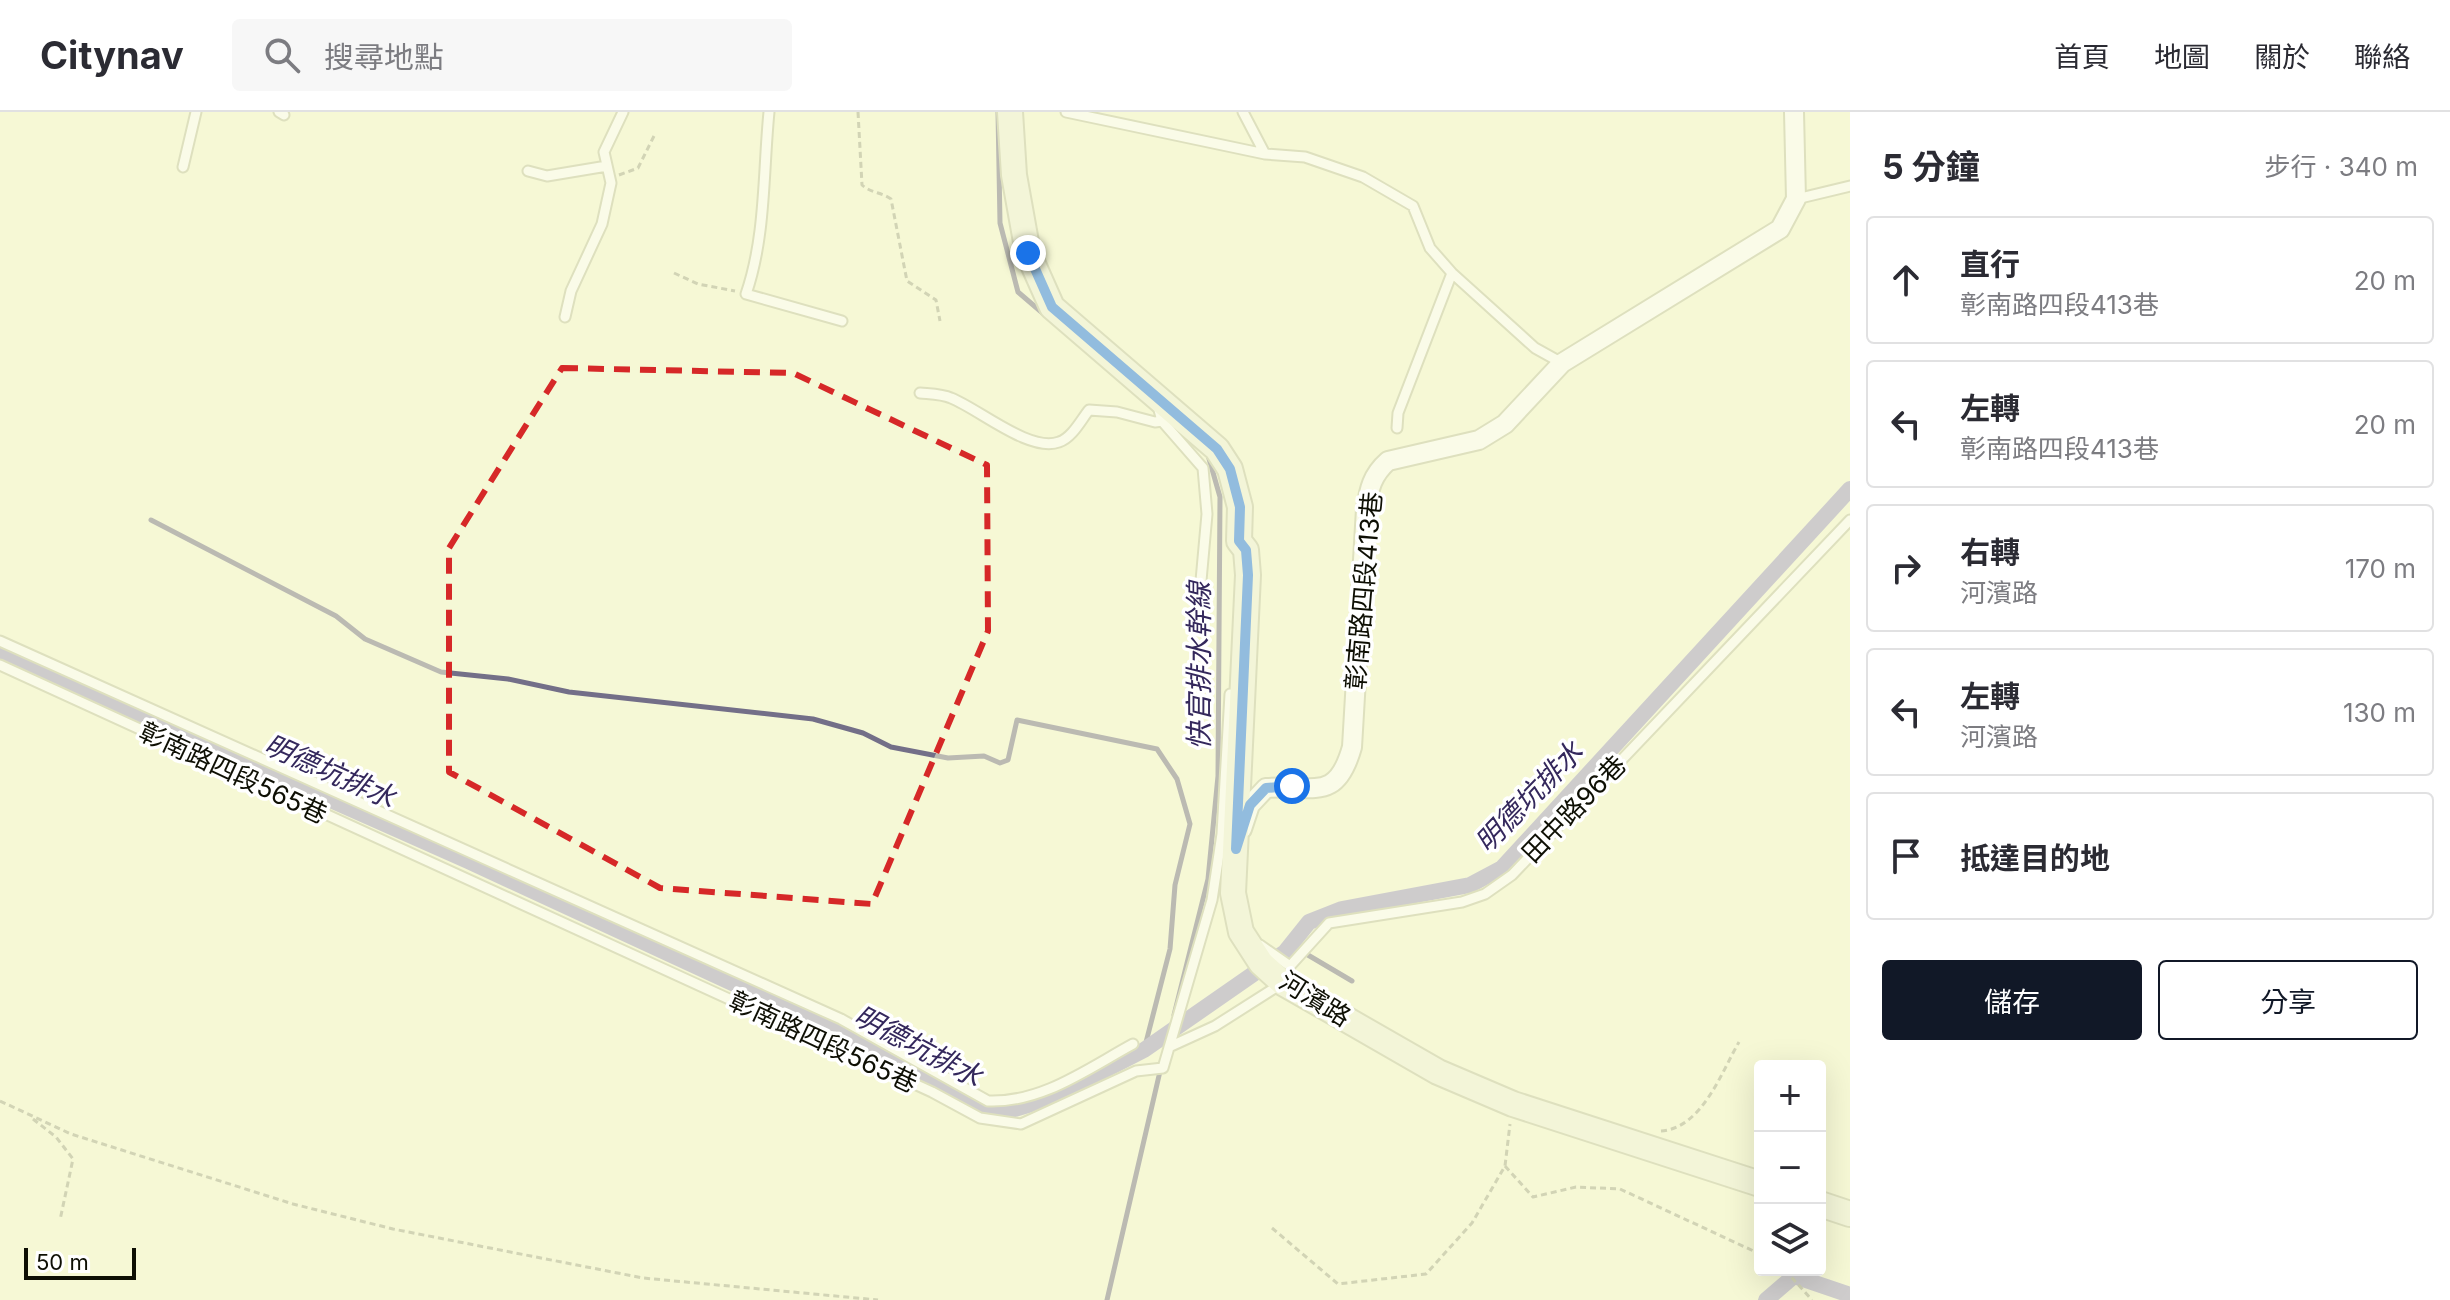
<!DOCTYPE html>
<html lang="zh-TW">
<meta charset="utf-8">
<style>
body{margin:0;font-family:Inter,"Noto Sans TC",sans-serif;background:#f7f7f7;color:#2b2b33}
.controls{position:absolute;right:24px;bottom:24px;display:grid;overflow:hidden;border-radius:8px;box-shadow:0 8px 32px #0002}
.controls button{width:72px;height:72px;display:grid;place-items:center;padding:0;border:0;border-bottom:2px solid #e1e1e2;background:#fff;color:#2b2b33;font:40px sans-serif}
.scale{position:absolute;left:24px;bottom:20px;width:112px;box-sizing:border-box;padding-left:8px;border:4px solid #0e0f04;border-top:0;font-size:22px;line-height:28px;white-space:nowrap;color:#0e0f04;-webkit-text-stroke:6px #fff;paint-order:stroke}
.stop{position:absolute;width:24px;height:24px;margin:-18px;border:6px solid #1a73e8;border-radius:50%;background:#fff}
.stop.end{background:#1a73e8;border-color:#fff;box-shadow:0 2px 8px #0008}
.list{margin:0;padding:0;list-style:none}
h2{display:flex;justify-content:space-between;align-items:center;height:104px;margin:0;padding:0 32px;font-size:34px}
h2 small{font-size:26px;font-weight:400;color:#7c7c81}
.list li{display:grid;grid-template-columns:52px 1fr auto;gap:24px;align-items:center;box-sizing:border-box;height:128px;margin:0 16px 16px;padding:0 16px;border:2px solid #e1e1e2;border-radius:8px}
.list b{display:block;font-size:30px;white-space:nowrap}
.list p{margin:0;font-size:26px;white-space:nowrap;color:#7c7c81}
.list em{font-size:26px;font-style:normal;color:#7c7c81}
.actions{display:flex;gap:16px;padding:24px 32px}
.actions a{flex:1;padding:18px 0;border:2px solid #111827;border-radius:8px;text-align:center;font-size:28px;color:#111827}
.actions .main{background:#111827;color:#fff}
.icon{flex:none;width:44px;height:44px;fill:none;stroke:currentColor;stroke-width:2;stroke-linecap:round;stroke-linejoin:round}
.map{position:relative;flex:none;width:1850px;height:1188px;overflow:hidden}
header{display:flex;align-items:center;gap:48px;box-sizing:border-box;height:112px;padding:0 40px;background:#fff;border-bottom:2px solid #e1e1e2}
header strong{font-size:38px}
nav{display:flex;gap:44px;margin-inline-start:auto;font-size:28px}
.search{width:560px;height:72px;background:#f7f7f7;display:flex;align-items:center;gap:20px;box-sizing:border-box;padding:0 28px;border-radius:8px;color:#7c7c81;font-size:30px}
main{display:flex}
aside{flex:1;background:#fff}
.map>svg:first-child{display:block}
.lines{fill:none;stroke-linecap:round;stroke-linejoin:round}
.stream{stroke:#736f88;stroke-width:5}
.canal{stroke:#9e98c1;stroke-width:16}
.lane-casing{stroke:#c1c4a3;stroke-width:13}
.street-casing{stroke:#c1c4a3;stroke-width:22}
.secondary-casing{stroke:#c1c4a3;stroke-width:28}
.path{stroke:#a6a88e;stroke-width:3;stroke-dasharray:6 4;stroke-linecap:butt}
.lane{stroke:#fff;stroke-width:9}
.street{stroke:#fff;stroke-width:18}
.secondary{stroke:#f0f2dc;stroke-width:24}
.route{stroke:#1a73e8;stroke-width:10}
.marked{fill:none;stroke:#d62828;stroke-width:6;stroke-dasharray:16 10;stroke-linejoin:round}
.labels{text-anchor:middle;stroke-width:7;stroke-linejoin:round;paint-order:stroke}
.street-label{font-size:26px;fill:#0e0f04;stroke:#fff}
.water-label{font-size:28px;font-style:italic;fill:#34285c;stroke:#fff}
</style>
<header>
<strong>Citynav</strong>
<div class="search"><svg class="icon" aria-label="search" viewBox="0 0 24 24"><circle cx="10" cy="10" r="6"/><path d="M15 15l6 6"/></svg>搜尋地點</div>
<nav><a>首頁</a><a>地圖</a><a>關於</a><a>聯絡</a></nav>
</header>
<main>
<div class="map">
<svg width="1850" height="1188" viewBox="0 0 1850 1188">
<rect width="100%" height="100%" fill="#f5f8d6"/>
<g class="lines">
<path class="stream" d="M998,0L1000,111L1018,180L1046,204
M151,408L336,504L365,527L441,560L508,567L569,580L813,607L863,621L891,635L948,646L984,644L1000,651L1008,648L1017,608L1157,637L1177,667L1190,712L1175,773L1170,837L1144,938
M1291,833L1352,869
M1174,903L1208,767L1218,664L1220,385L1208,343
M1107,1188L1161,955"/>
<path class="canal" d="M0,541L468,749L847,924L988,1000L998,1002L1051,986L1144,938L1285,840L1309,810L1342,797L1470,773L1502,756L1850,377
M1766,1188L1794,1164L1850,1183"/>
<defs>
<path id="lane" d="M279,0L284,3
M769,0C763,60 766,124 746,182L842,209
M1066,0L1265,42L1305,45L1363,65L1413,94L1430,136L1452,161L1535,236L1562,251
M1243,0L1265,42
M183,55L196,0
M528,59L547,64L607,54
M1796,87L1850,74
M565,205L571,179L602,112L611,71L604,40L623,0
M920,281C930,282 942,282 951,286C979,297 1030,341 1059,330C1072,326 1081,308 1089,298L1117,300L1155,310L1162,309L1158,294
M1162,309L1203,356L1207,402L1198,502
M1397,316L1398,301L1452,161
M0,529L841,907L988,989C1042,991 1087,957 1133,932
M0,553L932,980L980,1006L1021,1012L1136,959L1163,956L1212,788L1222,722L1230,582
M1260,833L1290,854L1329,811L1462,790L1485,782L1512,763L1850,408
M1169,935L1215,914L1281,872"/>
<path id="street" d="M1242,717L1250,693L1266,676C1313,672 1336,692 1352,635L1366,397C1369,377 1372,363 1388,349L1479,328L1505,312L1562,251L1780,117L1796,87L1794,0"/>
<path id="secondary" d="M1010,0L1014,63L1028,141L1052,195L1217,337L1230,357L1240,395L1239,429L1246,438L1248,463L1233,781L1241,820L1261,851L1283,871L1438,960L1513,992L1760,1072
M1820,1092L1850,1102"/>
</defs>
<use href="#lane" class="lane-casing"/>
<use href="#street" class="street-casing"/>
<use href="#secondary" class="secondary-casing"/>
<path class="path" d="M858,0L862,73C871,81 881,80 891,87L907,169L936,188L940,209
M619,63L638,56L654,24
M674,161L698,172L735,179
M0,989L71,1022L293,1092L393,1117L643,1166L878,1188
M33,1007L56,1025L73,1047L60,1108
M1661,1019C1702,1016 1721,961 1739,930
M1505,1054L1533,1085L1576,1075L1620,1077L1760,1142
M1272,1116L1338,1172L1426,1162L1472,1111L1505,1054L1510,1012
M1785,1158L1812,1188"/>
<use href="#lane" class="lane"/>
<use href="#street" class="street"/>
<use href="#secondary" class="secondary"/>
</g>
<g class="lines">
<path class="route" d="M1028,141L1052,195L1217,337L1230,357L1240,395L1239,429L1246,438L1248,463L1236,737L1250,693L1266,676L1292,674"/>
</g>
<path d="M0 0H1850V1188H0ZM562,256L793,261L987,353L988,519L872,792L660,776L449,660V436Z" fill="#f5f8d6" fill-opacity=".55" fill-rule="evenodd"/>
<path class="marked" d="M562,256L793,261L987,353L988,519L872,792L660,776L449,660V436Z"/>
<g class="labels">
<g class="street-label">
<text transform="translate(1364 479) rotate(-85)" y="9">彰南路四段413巷</text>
<text transform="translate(233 661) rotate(25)" y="9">彰南路四段565巷</text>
<text transform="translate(1574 697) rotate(-46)" y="9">田中路96巷</text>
<text transform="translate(1315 887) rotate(32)" y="9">河濱路</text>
<text transform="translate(823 930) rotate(25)" y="9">彰南路四段565巷</text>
</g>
<g class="water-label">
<text transform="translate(1199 554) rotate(-90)" y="10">快官排水幹線</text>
<text transform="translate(330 659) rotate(24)" y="10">明德坑排水</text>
<text transform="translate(1529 685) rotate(-46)" y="10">明德坑排水</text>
<text transform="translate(918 934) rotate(28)" y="10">明德坑排水</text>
</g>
</g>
</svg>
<div class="controls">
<button>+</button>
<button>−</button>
<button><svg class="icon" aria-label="layers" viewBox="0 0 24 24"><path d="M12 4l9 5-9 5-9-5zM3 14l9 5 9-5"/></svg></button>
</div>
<div class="scale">50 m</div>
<div class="stop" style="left:1292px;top:674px"></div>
<div class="stop end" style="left:1028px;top:141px"></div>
</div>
<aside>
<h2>5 分鐘<small>步行 · 340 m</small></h2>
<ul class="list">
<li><svg class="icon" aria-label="ahead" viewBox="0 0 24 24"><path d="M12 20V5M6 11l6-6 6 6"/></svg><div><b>直行</b><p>彰南路四段413巷</p></div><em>20 m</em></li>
<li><svg class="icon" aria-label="left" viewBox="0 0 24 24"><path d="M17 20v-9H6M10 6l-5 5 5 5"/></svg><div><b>左轉</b><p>彰南路四段413巷</p></div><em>20 m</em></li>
<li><svg class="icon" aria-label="right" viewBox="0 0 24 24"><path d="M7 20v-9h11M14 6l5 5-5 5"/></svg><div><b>右轉</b><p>河濱路</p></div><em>170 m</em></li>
<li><svg class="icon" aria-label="left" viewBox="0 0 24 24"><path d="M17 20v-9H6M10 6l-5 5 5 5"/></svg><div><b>左轉</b><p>河濱路</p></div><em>130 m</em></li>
<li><svg class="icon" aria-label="arrive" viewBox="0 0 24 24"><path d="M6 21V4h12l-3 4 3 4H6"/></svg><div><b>抵達目的地</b></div></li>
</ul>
<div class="actions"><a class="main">儲存</a><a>分享</a></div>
</aside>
</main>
